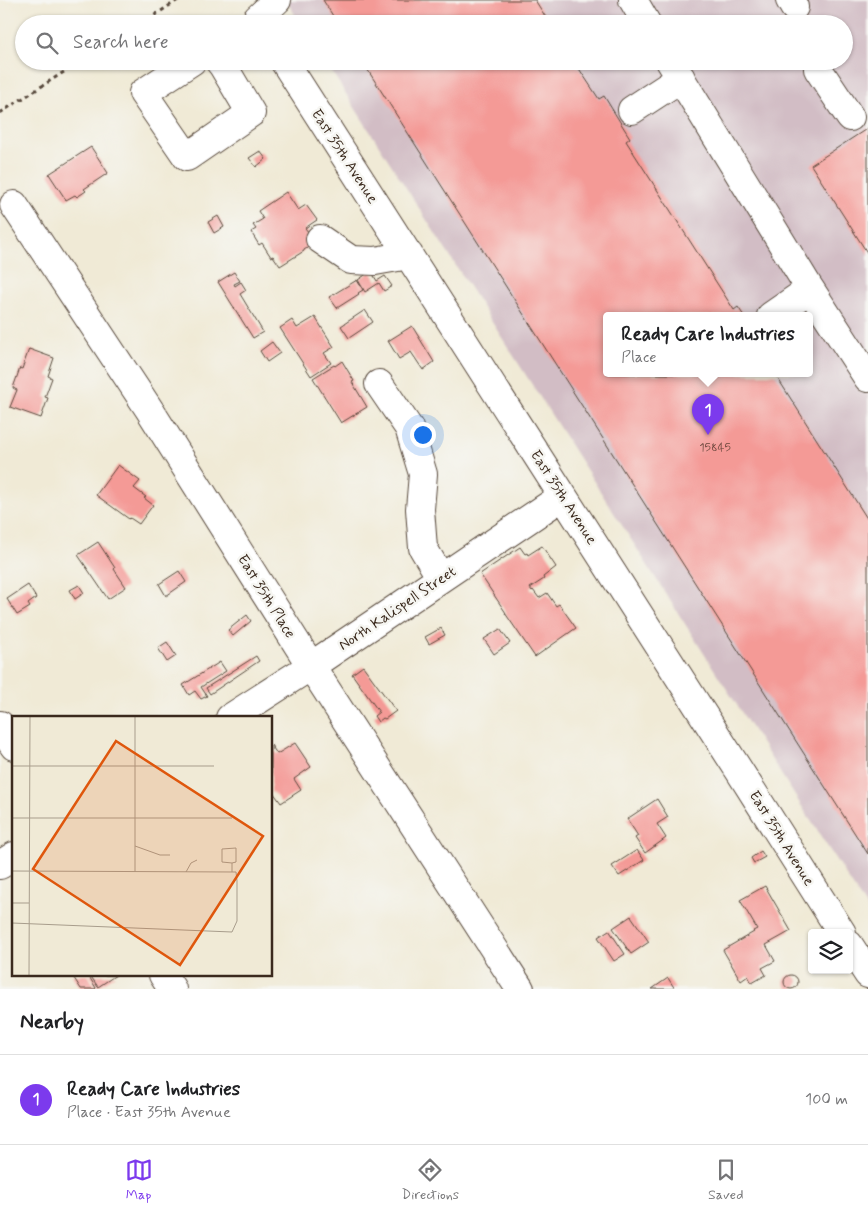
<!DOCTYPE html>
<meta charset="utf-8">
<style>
body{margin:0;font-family:Mynerve,sans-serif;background:#f2f2f2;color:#202124}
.controls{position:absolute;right:15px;bottom:15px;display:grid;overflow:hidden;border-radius:5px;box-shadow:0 1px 4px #0004}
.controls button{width:45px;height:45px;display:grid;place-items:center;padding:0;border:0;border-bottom:1px solid #e0e0e0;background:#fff;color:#202124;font:25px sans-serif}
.you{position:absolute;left:422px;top:434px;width:18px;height:18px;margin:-12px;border:4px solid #fff;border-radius:50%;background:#1a73e8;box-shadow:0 0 0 8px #1a73e833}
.badge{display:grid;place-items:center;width:32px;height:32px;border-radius:50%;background:#7c3aed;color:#fff;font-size:16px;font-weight:700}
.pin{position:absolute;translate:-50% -41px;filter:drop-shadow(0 1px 2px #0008)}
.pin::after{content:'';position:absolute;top:26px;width:18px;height:15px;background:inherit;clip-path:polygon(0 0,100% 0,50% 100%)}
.popup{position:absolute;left:603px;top:312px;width:210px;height:65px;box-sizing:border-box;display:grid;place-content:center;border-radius:5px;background:#fff;filter:drop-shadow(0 1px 4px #0005);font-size:16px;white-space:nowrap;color:#757577}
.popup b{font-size:19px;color:#202124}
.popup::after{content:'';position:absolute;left:50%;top:100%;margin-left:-10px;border:10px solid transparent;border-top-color:#fff}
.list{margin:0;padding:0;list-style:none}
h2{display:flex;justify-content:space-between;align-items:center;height:65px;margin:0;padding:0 20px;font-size:21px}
h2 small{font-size:16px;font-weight:400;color:#757577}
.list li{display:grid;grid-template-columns:32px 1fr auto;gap:15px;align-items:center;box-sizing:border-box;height:90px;padding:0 20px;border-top:1px solid #e0e0e0}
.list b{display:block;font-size:19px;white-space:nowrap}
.list p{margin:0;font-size:16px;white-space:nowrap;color:#757577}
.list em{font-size:16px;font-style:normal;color:#757577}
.icon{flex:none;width:28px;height:28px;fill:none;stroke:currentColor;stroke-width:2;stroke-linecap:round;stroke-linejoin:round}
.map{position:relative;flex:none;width:868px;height:989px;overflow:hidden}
.search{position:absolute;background:#fff;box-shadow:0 1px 4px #0004;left:15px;right:15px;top:15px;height:55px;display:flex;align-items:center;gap:12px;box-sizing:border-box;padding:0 18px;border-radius:28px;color:#757577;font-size:19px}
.sheet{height:155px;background:#fff}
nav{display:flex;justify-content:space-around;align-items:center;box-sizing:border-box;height:70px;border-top:1px solid #e0e0e0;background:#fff;font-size:14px;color:#757577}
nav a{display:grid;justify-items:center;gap:2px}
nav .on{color:#7c3aed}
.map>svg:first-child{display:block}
.industrial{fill:#d2bdc5;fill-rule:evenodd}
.building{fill:#f49a96}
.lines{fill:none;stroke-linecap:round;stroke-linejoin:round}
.minor-casing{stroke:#56473a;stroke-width:30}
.path{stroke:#56473a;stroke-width:3;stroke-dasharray:4 4;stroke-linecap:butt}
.minor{stroke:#fff;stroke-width:28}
.labels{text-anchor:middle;stroke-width:5;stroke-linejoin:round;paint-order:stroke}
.number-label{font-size:12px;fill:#69463c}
.street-label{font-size:15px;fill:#3b2a1e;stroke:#f6f6f2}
.inset-road{fill:none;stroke:#a89d8c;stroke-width:1}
.view{fill:#df570d;fill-opacity:0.15;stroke:#df570d;stroke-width:2.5}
.inset-edge{fill:none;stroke:#3b2a1e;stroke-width:2.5}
</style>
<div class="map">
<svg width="868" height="989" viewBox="0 0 868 989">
<rect width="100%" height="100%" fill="#f6f6f2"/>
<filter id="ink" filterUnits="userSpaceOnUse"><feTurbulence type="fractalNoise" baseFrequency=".02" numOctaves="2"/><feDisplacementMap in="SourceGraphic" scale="10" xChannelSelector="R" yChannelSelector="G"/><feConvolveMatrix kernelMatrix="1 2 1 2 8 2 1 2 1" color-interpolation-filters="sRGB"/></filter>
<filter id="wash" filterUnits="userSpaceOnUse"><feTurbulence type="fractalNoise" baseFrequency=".0096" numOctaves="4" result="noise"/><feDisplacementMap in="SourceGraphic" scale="20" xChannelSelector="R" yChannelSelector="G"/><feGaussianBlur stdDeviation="1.12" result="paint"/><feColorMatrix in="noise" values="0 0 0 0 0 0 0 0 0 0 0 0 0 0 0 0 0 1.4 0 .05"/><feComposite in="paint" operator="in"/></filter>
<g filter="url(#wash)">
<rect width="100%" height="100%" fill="#f0ead6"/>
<path class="industrial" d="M286,0H868V910L325,61H844V24H301ZM607,316H809V374H607Z"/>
<g id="blocks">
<path class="building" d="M323,0H535L550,24H338Z
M362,61H574L599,99L604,96L630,138L626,141L734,310L738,307L744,316H607V374H775L868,520V854Z
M868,128V254L811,165Z
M91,147L108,173L84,189L86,191L77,197L75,195L66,200L49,174Z
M260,151L266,159L256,167L249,158Z
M286,192L298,210L306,205L317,220L305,228L309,233L307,234L313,244L304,250V251L280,266L273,256L271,257L262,243L259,245L251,232L256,229L253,225L263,219L258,211Z
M218,216L224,227L214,233L208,222Z
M371,271L377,281L385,276L392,286L384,291L379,283L365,292L358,280Z
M234,272L240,281L234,284L235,286L241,282L246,290L240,294L263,332L253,338L218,282Z
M357,280L363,290L358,293L359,294L337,308L329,297Z
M365,310L373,322L349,338L341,326Z
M315,317L334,347L324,353L331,363L311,376L280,328L292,320L297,328Z
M412,326L434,362L423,370L411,352L399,359L388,341Z
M272,342L280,353L267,362L260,351Z
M29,349L54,358L48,376L52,378L45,397L48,398L41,418L10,407L17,390L13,388L20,368L22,369Z
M342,361L354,381L352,382L367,407L341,423L313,378L334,365L335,366Z
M118,465L140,481L134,488L146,497L144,498L153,505L139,524L130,518L129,519L96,495Z
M98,542L115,568L114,569L126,587L108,599L78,555Z
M542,546L556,567L543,577L544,579L530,588L532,591L533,590L539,598L547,593L556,606L559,604L576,628L535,657L505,613H506L480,574L520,547L525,554L527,553L528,555Z
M179,571L186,582L166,596L159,584Z
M28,585L36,598L28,604L30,607L17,615L7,599Z
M79,585L84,593L75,599L70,590Z
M247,615L251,621L233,636L228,630Z
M441,628L445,635L429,644L425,637Z
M500,629L510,643L494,654L484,639Z
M167,642L176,656L167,662L158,648Z
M256,656L259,661L210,694L206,688Z
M220,662L226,671L201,687L207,696L201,699L195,691L189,695L183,685Z
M363,666L396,711L385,719L383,718L378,722L374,716L379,712L352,674Z
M295,743L311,767L294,779L301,790L281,803L273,792L271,793V745L277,754Z
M657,799L668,817L657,824L666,838L645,853L635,838L638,836L627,819Z
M637,850L644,860L619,876L612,866Z
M761,851L765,857L754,863L751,858Z
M765,886L791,931L766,945L775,961L762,968L766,975L752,983L748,976L741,981L723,950L754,932L753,931L757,929L740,900Z
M631,916L649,942L631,954L613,928Z
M609,930L625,954L614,961L598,937Z
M784 982a7 7 0 1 1 14 0a7 7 0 1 1-14 0Z
M72,975H88L96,988L95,989H81Z
M90,975H116L98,987Z
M668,978L675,989H652Z"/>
</g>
</g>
<g filter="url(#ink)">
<use href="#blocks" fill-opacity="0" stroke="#56473a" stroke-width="1"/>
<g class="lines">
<defs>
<path id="minor" d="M633,0L647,24
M790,0L794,7
M260,24L257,19L277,0
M192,61L143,93L187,157L251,113L223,66L219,61
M284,61L740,772L842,933
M670,61L810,289L868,378
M818,69L850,117
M632,110L681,78
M14,205L149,409L311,666L520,989
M320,239L351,260L375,261L409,255
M771,316L810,289
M379,384L409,428L423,474L420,509L423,548L441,578
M230,718L311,666L563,496
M0,725L14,746
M0,865L14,856
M849,945L868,974
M163,975L172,989"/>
</defs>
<use href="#minor" class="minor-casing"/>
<path class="path" d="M141,24L178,0
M0,113L81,61"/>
<use href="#minor" class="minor"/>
</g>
</g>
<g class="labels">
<g class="number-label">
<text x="715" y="451">15845</text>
</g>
<g class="street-label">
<text transform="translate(345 156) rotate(57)" y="5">East 35th Avenue</text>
<text transform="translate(564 497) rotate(57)" y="5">East 35th Avenue</text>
<text transform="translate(267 596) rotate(58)" y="5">East 35th Place</text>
<text transform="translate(397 608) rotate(-34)" y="5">North Kalispell Street</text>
<text transform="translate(782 838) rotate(58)" y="5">East 35th Avenue</text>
</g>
</g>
<g transform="translate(12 716)">
<rect width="260" height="260" fill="#f0ead6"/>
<path class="inset-road" d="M123,0V156M0,50H202M0,102H220M123,130L148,139H158M220,147L224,146V132L210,133V146L220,147V156M0,155L224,156L225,165V205L220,216L0,207M174,156L179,147L185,144M0,187H17M17,260L18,0"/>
<path class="view" d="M104,25L251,120L168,249L21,153Z"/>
<rect width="260" height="260" class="inset-edge"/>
</g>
</svg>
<div class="controls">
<button><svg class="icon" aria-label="layers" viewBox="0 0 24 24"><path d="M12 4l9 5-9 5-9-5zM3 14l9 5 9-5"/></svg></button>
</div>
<div class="you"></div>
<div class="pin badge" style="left:708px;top:435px">1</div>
<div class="popup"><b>Ready Care Industries</b>Place</div>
<div class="search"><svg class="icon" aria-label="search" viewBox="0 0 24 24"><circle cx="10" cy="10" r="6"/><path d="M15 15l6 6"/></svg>Search here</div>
</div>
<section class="sheet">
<h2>Nearby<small></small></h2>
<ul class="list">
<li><span class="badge">1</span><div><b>Ready Care Industries</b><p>Place · East 35th Avenue</p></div><em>100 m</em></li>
</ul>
</section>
<nav>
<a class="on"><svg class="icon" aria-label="map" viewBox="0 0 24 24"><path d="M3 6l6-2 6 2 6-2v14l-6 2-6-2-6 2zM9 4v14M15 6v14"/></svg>Map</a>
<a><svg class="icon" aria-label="directions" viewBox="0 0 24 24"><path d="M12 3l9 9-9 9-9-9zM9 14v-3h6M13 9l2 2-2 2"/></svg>Directions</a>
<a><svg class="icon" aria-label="saved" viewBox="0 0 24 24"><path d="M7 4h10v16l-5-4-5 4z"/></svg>Saved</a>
</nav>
